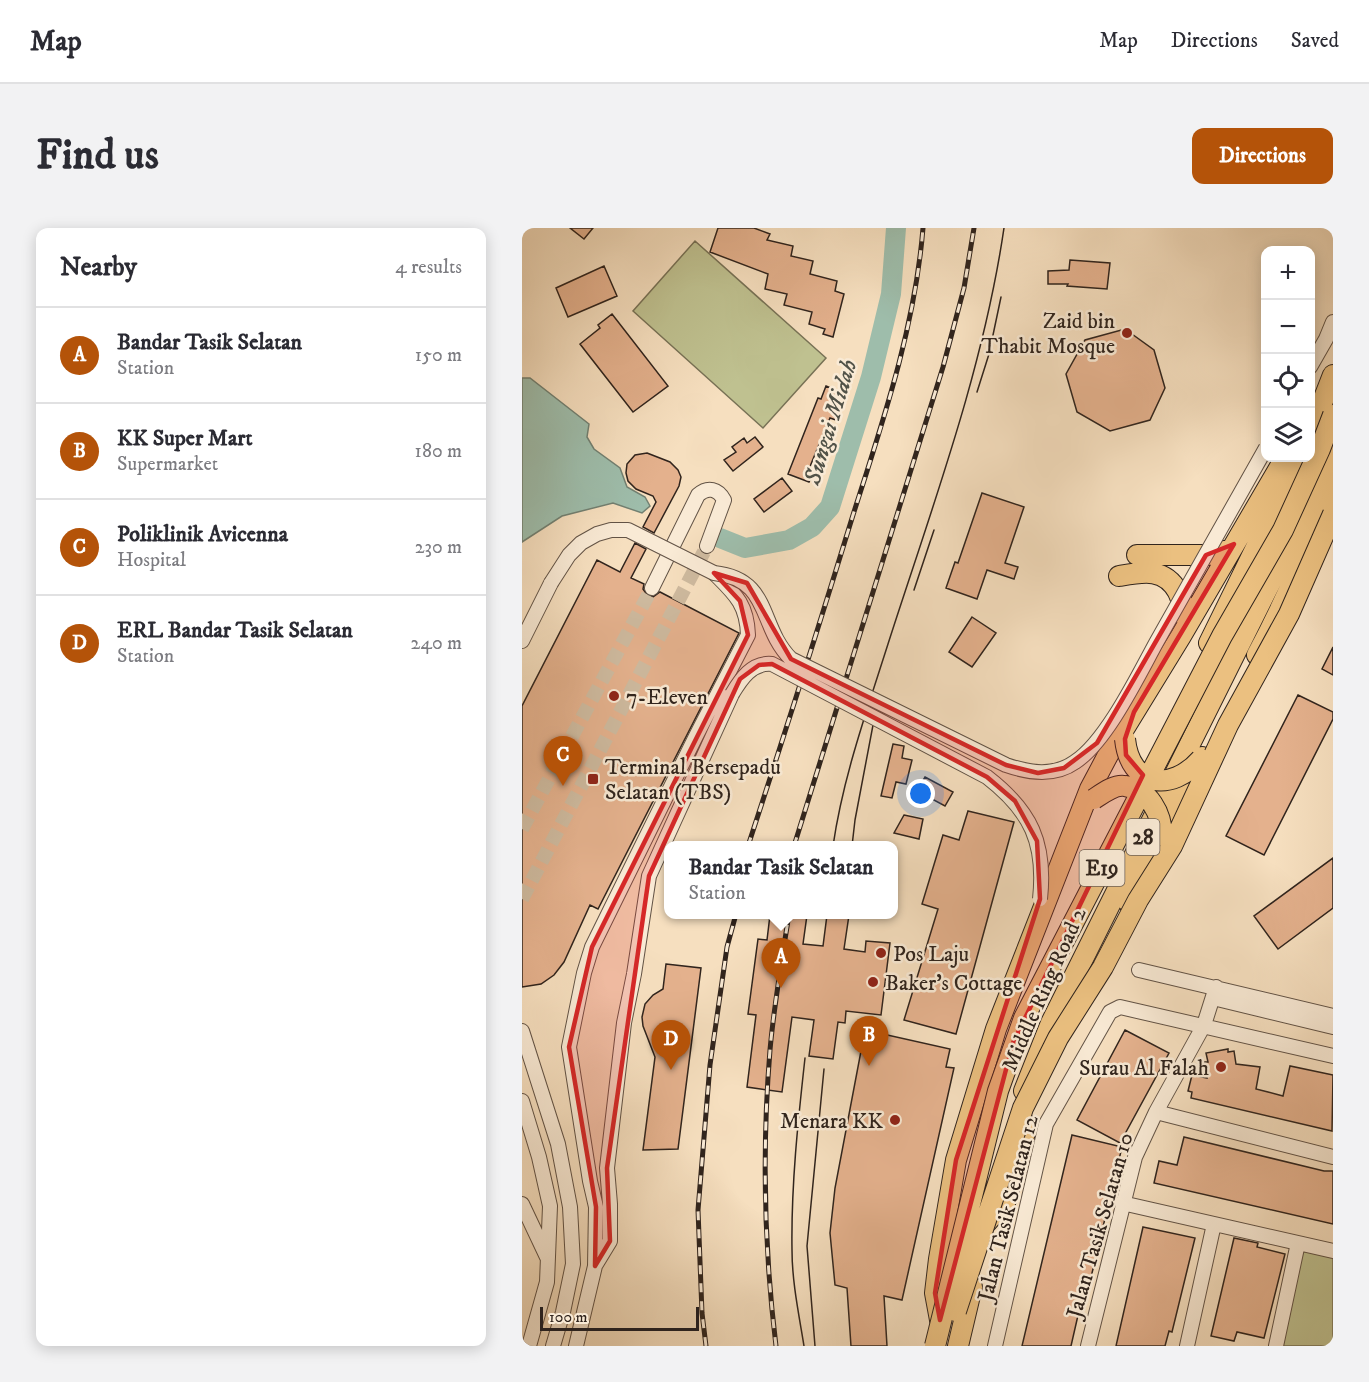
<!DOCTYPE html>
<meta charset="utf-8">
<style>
body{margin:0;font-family:"IM FELL DW Pica",serif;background:#f2f2f3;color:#2b2b33}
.controls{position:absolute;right:18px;top:18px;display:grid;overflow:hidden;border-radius:12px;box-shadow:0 3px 15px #0003}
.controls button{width:54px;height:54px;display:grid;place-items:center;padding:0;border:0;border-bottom:2px solid #e1e1e2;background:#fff;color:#2b2b33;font:30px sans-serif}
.scale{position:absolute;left:18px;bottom:15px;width:159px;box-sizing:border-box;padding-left:6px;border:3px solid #30241d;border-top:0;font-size:16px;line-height:21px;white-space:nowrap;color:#30241d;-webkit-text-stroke:4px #f9ead5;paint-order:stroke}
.you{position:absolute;left:399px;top:566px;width:21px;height:21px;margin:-15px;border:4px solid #fff;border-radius:50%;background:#1a73e8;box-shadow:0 0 0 9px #1a73e833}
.badge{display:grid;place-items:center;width:39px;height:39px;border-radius:50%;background:#b45309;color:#fff;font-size:20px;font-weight:700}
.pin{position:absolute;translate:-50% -50px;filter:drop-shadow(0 2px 3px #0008)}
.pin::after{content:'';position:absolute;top:32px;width:21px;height:18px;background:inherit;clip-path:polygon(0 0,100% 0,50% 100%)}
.popup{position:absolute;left:142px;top:613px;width:234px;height:78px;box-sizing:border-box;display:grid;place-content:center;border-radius:12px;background:#fff;filter:drop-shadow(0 2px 4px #0005);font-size:20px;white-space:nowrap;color:#7c7c81}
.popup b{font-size:22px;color:#2b2b33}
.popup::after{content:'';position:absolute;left:50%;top:100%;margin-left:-12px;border:12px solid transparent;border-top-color:#fff}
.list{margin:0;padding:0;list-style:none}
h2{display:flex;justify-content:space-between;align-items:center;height:78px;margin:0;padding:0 24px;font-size:26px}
h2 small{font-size:20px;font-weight:400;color:#7c7c81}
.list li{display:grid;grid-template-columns:39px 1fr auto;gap:18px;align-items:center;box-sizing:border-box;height:96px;padding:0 24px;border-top:2px solid #e1e1e2}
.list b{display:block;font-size:22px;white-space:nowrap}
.list p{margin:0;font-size:20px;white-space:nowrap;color:#7c7c81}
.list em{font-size:20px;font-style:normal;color:#7c7c81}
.icon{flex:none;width:33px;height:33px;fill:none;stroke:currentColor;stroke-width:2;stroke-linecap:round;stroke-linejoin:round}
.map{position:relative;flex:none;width:811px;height:1118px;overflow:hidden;border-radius:12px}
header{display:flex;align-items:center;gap:36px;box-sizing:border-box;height:84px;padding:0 30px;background:#fff;border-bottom:2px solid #e1e1e2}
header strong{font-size:28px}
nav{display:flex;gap:33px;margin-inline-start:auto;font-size:21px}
.intro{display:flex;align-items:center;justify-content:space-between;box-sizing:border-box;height:144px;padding:0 36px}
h1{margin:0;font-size:42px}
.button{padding:15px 27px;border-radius:12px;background:#b45309;color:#fff;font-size:21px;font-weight:700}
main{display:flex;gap:36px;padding:0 36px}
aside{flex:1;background:#fff;border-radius:12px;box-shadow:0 3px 15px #0003}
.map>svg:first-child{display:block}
.green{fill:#bfc190;stroke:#787256;stroke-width:1.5}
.water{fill:#9ebdab;stroke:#728072;stroke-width:1.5}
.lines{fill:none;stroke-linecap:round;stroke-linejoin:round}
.river{stroke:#9ebdab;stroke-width:20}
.building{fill:#e4b18d;stroke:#30241d;stroke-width:1.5}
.minor-tunnel{stroke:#ceba9f;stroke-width:14;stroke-dasharray:14 7;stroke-linecap:butt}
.minor-casing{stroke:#625346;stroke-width:16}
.highway-casing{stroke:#30241d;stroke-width:22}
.minor{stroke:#f9ead5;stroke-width:14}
.highway{stroke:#ebc080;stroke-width:20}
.tram{stroke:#30241d;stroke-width:1.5}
.rail-casing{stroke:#30241d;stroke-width:5}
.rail{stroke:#f9ead5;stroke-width:3;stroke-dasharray:9;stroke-linecap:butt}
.minor-bridge-casing{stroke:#625346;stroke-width:16;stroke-linecap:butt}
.highway-bridge-casing{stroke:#30241d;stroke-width:22;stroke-linecap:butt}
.minor-bridge{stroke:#f9ead5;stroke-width:14}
.highway-bridge{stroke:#ebc080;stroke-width:20}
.marked{fill:#d62828;fill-opacity:0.2;stroke:#d62828;stroke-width:4.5;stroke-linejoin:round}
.poi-dot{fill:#8f2418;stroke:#f9ead5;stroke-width:2}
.labels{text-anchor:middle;stroke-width:5;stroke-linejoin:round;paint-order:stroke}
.shield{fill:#f9ead5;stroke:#6c5f54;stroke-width:1.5}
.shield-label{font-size:21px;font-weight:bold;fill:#30241d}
.poi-label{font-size:22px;fill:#30241d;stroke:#f9ead5;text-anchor:start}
.street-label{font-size:22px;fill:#30241d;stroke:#f9ead5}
.water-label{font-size:24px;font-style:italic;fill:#515248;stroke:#f9ead5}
</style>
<header>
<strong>Map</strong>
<nav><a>Map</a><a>Directions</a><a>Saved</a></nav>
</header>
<div class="intro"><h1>Find us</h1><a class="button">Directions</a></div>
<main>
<aside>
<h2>Nearby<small>4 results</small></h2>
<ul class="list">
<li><span class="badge">A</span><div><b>Bandar Tasik Selatan</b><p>Station</p></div><em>150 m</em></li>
<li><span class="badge">B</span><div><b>KK Super Mart</b><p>Supermarket</p></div><em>180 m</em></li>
<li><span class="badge">C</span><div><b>Poliklinik Avicenna</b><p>Hospital</p></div><em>230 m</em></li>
<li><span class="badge">D</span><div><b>ERL Bandar Tasik Selatan</b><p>Station</p></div><em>240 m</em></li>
</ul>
</aside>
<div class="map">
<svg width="811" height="1118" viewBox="0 0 811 1118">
<rect width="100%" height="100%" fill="#f6dfbf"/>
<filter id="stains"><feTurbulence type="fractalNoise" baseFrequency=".00333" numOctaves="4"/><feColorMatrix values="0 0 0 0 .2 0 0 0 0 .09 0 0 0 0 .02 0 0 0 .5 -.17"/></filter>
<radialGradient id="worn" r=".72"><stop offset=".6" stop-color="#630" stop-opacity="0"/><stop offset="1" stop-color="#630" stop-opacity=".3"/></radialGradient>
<path class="green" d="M173,13L304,130L241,200L111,83Z
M781,1021L811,1027V1118H758Z"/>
<path class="water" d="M0,150H8L67,196L65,209L72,221L98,240L105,259L123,269L128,278L120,285L91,275L40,288L0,314Z"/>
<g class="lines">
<path class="river" d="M198,310L223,320L267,312L290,299L308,279L349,149L369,66L374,0"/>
</g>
<path class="building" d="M48,0H71L62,11Z
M196,0H232L248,6L245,12L271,18L269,28L291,33L288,46L315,53L313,63L322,66L311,109L301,106L303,101L287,96L290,84L262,77L265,66L243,61L246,46L188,24Z
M548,32L588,35L585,61L545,58L546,56H526V43L547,42Z
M82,38L95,68L46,89L34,60Z
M90,86L146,158L111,184L58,116L78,100L76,97Z
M603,101L632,122L643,160L628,192L588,203L555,184L544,146L563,112Z
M304,158L318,164L313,178L319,180L314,192L308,190L287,241L292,242L287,254L266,246L296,170L299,171Z
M233,209L241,219L211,243L202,232L214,224L210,219L222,210L225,215Z
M125,225L148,234L156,242L159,249L157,258L132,305L121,299L134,274L131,268L114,261L106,253L104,245L105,236L113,227Z
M260,250L270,263L242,284L232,271Z
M460,265L502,279L483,335L496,339L492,351L465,342L455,371L424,360L433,334L436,335Z
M113,315L124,321L109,350L122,356L121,361L126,368L131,369L138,364L217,405L76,681L68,677L42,734L32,747L19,756L0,759V478L75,332L98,344Z
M450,389L474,405L450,439L427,424Z
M811,419V447L800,441Z
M776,467L811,484V491L742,627L704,608Z
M371,516L382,518L380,530L390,532L384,556L374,554L370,570L359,568Z
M403,549L431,564L423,578L395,563Z
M446,583L492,594L434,806L382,792L416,681L400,676L421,607L437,612Z
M382,587L401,591L397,611L372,605Z
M811,630V680L756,721L732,688Z
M248,687H285L281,716L301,718L305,687H327L322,721L343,724L344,713L368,715L359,787L324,783L323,795L316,794L311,831L287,828L292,792L270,789L260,864L225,859L234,787L226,786L236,711L245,712Z
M144,736L179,740L156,921L121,922L133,829L121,798L120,789L123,776L131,767L141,761Z
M343,802L428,821L424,839L432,840L380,1072L362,1068L365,1118H329L325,1060L313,1057L308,1005L313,960Z
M603,802L647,825L598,915L555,892Z
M706,821V824L712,823L714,836L738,839L734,861L746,864L761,868L768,838L811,847L810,903L669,870L670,864L666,863L670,847L685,850L683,834H686L684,825Z
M550,907L600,919L571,1041L569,1049L565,1048L549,1118H500Z
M662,909L802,943H811V996L632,955L637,933L655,937Z
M621,999L673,1010L650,1104L647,1103L643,1118H594Z
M712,1010L736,1015L735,1019L763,1026L742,1110L715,1104L712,1113L689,1108Z"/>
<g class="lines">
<path class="minor-tunnel" d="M0,601L130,360
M0,671L185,318"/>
<defs>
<path id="minor" d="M788,139L804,111L811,94
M130,360L176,267C186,258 196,261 202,272L185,318
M0,413L29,355
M617,742L811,788
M691,770L811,799
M0,803L36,916L48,979L51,1036L41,1084L31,1118
M0,873L17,929L28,978L25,1054L7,1118
M634,884L811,929
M600,975L811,1023
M0,976L25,1029
M74,1036L88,1013V976L85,940L102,795L112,746L127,648L210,466
M54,1118L73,1038L74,979L68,953L47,819L62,745L70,719L174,508L226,407C225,376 213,366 192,345
M473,1118L524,896L588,784L598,779L811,828
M566,1118L613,929L634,884L682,797L694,759
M665,1118L692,996
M754,1118L776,1015"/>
<path id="highway" d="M788,206L811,147
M615,327H686L702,323
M597,348C620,344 643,339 656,364C659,371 663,379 662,387
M687,415L778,230
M735,427C752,395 811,276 806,246
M606,674L680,529
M502,863L529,795L782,287L811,217
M465,994L484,972L505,897
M418,1092L413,1065L417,1031L434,932L474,801L568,561L586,527L659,408L763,230
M436,1118L450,1059"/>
</defs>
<use href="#minor" class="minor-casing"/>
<use href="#highway" class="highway-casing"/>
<use href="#minor" class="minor"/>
<use href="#highway" class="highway"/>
<path class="tram" d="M455,164L467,126L479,69
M392,362L412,302
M311,618C321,549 345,482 366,416C410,279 461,143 482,0
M330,618L333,592L355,476
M282,1118C277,1087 270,1054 270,1022C269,958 276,893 283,830
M293,1118L285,1018L302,841"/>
<defs>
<path id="rail" d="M226,618C262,508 297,398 331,287C361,193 393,99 401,0
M272,618L421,139L442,60L452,0
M184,1118L180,1085L176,982L188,837L205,719L214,686
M254,1118C242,1020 240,920 248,822C252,777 260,731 267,686"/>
</defs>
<use href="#rail" class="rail-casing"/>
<use href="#rail" class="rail"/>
<defs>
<path id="minor-bridge" d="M29,355L47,327L59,315L75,306L89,302H106L192,345C250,351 236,398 269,431L484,537C507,545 532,549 553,534C584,514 616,448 634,415C671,350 707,285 744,220
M210,466C219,451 230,434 250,436L465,549C509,583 524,615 518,671"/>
<path id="highway-bridge" d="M603,511C608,559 649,565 679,531
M572,571C581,565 593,556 603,558C627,561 640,586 640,608
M434,1083L501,880L536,810L581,739L616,672L650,618L706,497L767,386L811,286
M413,1118L476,863L502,790L700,408L761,302L798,221L811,187"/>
</defs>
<use href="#minor-bridge" class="minor-bridge-casing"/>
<use href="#highway-bridge" class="highway-bridge-casing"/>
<use href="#minor-bridge" class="minor-bridge"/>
<use href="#highway-bridge" class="highway-bridge"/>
</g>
<path class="marked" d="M712,316L612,484L603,511L604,527L621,547L491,815L418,1092L413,1065L434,932L518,671L515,613L493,573L465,549L250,436L237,437L218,451L127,648L85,940L88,1013L73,1038L74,979L47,819L70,719L226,407L218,373L192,345L225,355L269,431L484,537L516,545L542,540L575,515L684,327Z"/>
<g class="poi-dot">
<circle cx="605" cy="105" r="6"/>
<circle cx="92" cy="468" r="6"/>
<rect x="65" y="545" width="12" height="12" rx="3"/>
<circle cx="359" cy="725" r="6"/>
<circle cx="351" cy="754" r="6"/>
<circle cx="699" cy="839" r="6"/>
<circle cx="373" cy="892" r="6"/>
</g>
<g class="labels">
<g class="shield">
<rect x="604.5" y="591" width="33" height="36" rx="4.5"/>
<rect x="557.5" y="622" width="45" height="36" rx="4.5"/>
</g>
<g class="shield-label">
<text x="621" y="616">28</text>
<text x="580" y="647">E19</text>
</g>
<g class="poi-label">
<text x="593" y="100" text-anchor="end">Zaid bin<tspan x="593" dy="25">Thabit Mosque</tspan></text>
<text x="104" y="476">7-Eleven</text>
<text x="83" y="546">Terminal Bersepadu<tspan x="83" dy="25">Selatan (TBS)</tspan></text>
<text x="371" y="733">Pos Laju</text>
<text x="363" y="762">Baker's Cottage</text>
<text x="687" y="847" text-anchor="end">Surau Al Falah</text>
<text x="361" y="900" text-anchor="end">Menara KK</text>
</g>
<g class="street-label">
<text transform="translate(521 761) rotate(-66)" y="8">Middle Ring Road 2</text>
<text transform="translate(485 980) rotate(-76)" y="8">Jalan Tasik Selatan 12</text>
<text transform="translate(577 997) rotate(-74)" y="8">Jalan Tasik Selatan 10</text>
</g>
<g class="water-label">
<text transform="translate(308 194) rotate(-73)" y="8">Sungai Midah</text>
</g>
</g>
<rect width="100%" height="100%" filter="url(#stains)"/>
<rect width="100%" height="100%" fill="url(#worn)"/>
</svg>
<div class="controls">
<button>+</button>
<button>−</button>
<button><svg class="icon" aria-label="locate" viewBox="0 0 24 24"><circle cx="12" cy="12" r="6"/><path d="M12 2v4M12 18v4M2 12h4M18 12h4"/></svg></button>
<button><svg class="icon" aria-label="layers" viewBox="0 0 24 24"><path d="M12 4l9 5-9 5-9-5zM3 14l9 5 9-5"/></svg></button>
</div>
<div class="scale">100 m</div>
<div class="you"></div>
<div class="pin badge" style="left:259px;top:760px">A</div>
<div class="popup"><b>Bandar Tasik Selatan</b>Station</div>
<div class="pin badge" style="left:347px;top:838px">B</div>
<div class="pin badge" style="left:41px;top:558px">C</div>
<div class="pin badge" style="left:149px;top:842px">D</div>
</div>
</main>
